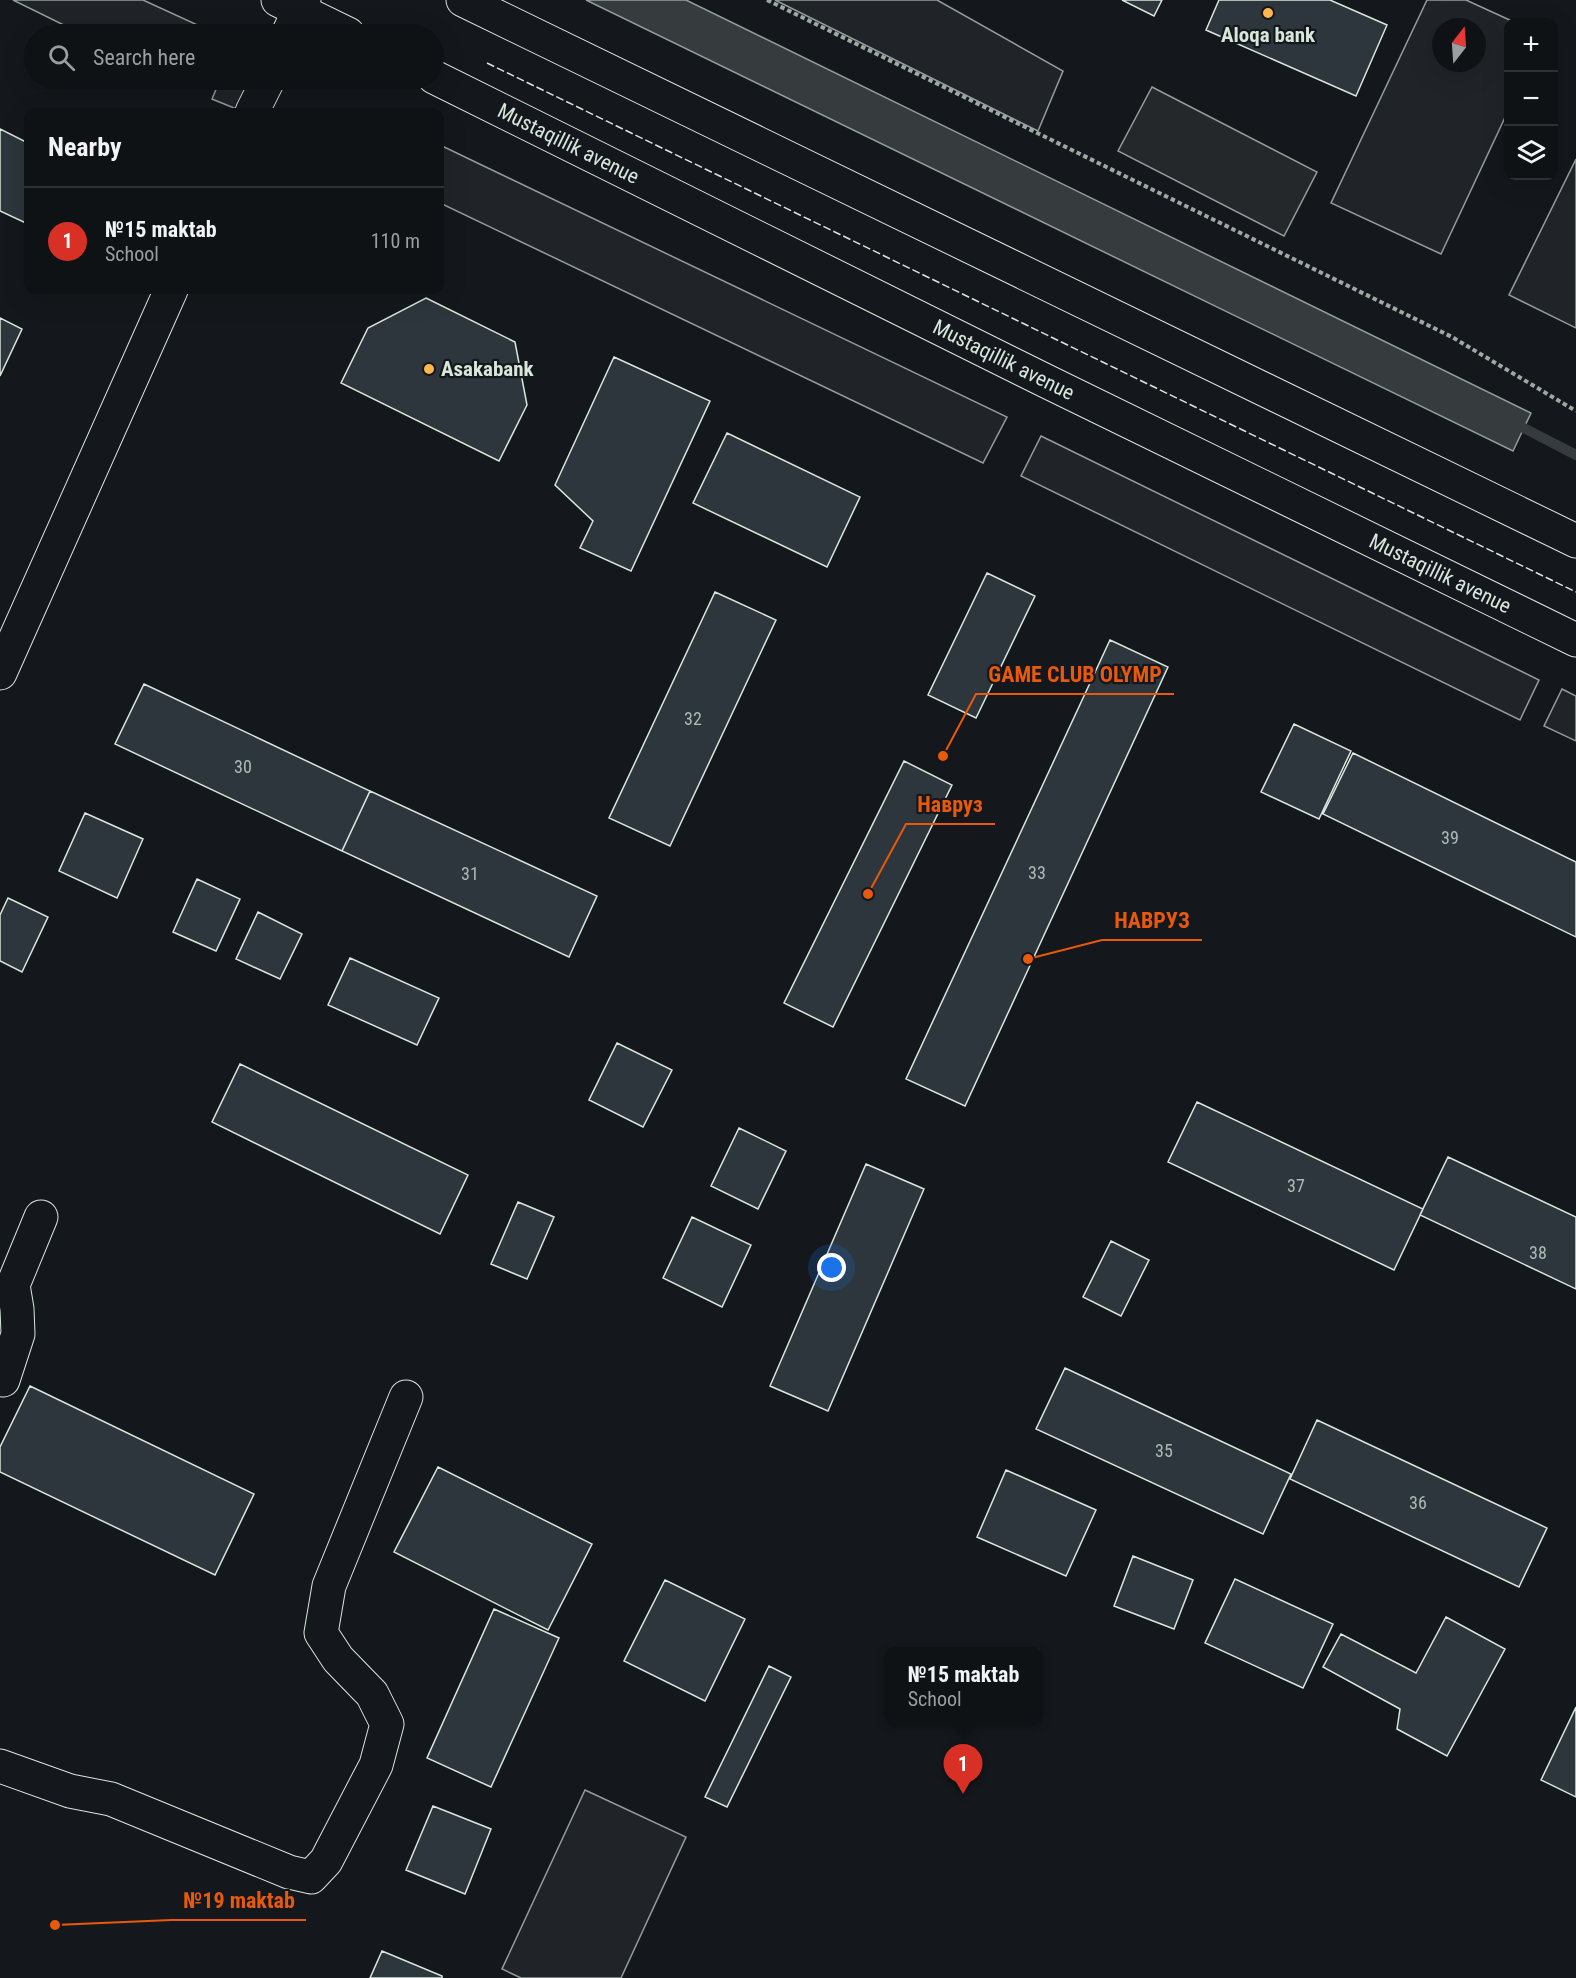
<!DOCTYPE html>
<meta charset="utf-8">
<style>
body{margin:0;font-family:"Roboto Condensed",sans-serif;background:#181b1e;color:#f1f3f6}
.controls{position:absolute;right:18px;top:18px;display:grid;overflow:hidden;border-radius:12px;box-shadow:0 6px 24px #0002}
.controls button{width:54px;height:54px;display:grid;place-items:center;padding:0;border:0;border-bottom:2px solid #2f3234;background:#0f1215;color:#f1f3f6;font:30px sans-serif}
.compass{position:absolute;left:1432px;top:18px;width:54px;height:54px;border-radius:50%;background:#0f1215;box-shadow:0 6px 24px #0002;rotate:17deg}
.you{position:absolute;left:832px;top:1268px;width:21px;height:21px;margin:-15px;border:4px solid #fff;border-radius:50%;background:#1a73e8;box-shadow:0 0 0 9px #1a73e833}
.badge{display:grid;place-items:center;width:39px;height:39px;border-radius:50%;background:#d93025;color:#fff;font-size:20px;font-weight:700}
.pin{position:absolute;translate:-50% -50px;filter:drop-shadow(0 2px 3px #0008)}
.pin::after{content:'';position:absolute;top:32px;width:21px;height:18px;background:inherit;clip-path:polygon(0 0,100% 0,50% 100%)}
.popup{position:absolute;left:884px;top:1647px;width:159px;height:78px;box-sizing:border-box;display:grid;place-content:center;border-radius:12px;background:#0f1215;filter:drop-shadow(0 2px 4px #0005);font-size:20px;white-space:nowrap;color:#9b9ea0}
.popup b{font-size:22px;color:#f1f3f6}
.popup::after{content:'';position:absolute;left:50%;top:100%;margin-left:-12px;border:12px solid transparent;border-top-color:#0f1215}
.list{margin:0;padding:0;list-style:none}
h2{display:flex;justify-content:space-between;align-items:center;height:78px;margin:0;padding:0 24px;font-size:26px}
h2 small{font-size:20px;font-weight:400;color:#9b9ea0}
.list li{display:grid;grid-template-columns:39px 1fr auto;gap:18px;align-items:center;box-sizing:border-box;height:108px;padding:0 24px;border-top:2px solid #2f3234}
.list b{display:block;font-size:22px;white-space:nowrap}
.list p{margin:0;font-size:20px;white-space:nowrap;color:#9b9ea0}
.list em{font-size:20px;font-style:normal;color:#9b9ea0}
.icon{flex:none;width:33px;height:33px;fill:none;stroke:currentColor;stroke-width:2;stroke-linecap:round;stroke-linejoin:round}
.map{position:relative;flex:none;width:1576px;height:1978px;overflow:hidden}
.search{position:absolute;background:#0f1215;box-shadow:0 6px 24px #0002;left:24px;top:24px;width:420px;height:66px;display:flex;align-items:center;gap:15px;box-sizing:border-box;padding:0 21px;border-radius:33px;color:#9b9ea0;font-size:22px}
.panel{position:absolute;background:#0f1215;box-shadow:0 6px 24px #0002;left:24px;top:108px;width:420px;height:186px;border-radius:12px}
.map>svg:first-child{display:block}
.green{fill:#202428;stroke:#939e99;stroke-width:1.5;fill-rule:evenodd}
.parking{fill:#24282b;stroke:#939e99;stroke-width:1.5}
.water{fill:#363b3e;stroke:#939e99;stroke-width:1.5}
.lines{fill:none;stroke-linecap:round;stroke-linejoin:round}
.stream{stroke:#363b3e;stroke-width:10}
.building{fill:#2c363c;stroke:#d8e6dc;stroke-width:1.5}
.minor-casing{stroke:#d8e6dc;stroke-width:35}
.major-casing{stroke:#d8e6dc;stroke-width:35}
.path{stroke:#9da8a2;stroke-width:4;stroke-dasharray:4.5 3;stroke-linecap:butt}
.minor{stroke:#14181c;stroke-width:33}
.major{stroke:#14181c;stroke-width:33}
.fence{stroke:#d8e6dc;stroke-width:1.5;stroke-dasharray:8 3;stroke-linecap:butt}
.poi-dot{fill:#ffb74d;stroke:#14181c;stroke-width:2}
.labels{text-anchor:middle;stroke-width:4.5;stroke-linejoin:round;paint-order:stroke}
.number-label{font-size:18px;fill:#adbab4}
.poi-label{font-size:21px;font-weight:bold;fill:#d8e6dc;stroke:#14181c}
.street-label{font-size:21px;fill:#d8e6dc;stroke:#14181c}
.leader{fill:none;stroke:#e8590c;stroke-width:2}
.callout-dot{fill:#e8590c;stroke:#14181c;stroke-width:2}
.callout-label{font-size:22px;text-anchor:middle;font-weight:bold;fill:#e8590c;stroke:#14181c;stroke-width:4.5;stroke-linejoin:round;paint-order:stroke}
</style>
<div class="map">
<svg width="1576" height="1978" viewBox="0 0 1576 1978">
<rect width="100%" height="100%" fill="#14181c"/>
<path class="green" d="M13,0H143L202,27L198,34H82Z
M775,0H937L1063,71L1038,131Z
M1427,0H1466L1514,22H1508V111L1441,254L1331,203ZM1441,27H1477V63H1441Z
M220,80H252L239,110L212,99Z
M440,145L1007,417L983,463L440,203Z
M1576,159V328L1509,295Z
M1041,436L1539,680L1520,720L1021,476Z
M1562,689L1576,696V741L1544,726Z
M585,1790L686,1837L621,1978H521L502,1969Z"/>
<path class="parking" d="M1152,87L1317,172L1284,236L1118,151Z"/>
<path class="water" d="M586,0H686L1531,413L1513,451Z"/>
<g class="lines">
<path class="stream" d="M1512,422L1576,455"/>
</g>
<path class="building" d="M1122,0H1162L1154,16Z
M1219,0H1330L1387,25L1356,96L1206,30Z
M0,129L28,143V224L0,211Z
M426,298L515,342L527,405L499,461L341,383L368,328Z
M0,318L22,329L0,376Z
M614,357L710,401L631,571L580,548L593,521L555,485Z
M727,433L860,497L827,567L693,503Z
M987,573L1035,596L976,718L928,695Z
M715,592L776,620L670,846L609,818Z
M1110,640L1168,667L965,1106L906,1079Z
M144,684L370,791L342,851L115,744Z
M1294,724L1351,751L1319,819L1261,792Z
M1353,753L1576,862V937L1323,814Z
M904,761L952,785L833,1027L784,1003Z
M370,791L597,896L569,957L342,851Z
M85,813L143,839L117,898L59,871Z
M197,879L240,899L216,951L173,932Z
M8,898L48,917L22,972L0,961V915Z
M258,912L302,934L280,979L236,959Z
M350,958L439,998L417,1045L328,1005Z
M617,1043L672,1070L643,1127L589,1100Z
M240,1064L468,1175L440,1234L212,1122Z
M1197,1102L1423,1209L1394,1270L1168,1162Z
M739,1128L786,1151L758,1209L711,1186Z
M1448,1157L1576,1217V1289L1420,1215Z
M866,1164L924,1189L828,1411L770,1386Z
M518,1202L554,1217L527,1279L491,1264Z
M692,1217L751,1245L722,1307L663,1278Z
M1111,1241L1149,1260L1121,1316L1083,1297Z
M1065,1368L1291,1474L1263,1534L1036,1429Z
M30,1386L254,1494L215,1575L0,1472V1447Z
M1317,1420L1547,1528L1519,1587L1290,1479Z
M438,1467L592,1544L548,1630L394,1552Z
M1006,1470L1096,1510L1066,1576L977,1537Z
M1133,1556L1193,1580L1174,1629L1114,1606Z
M1235,1579L1333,1624L1303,1688L1205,1643Z
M665,1580L745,1619L705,1701L624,1661Z
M494,1609L559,1638L491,1787L427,1758Z
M1446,1617L1505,1649L1447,1756L1397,1729L1400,1709L1323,1667L1341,1634L1416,1673Z
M769,1666L791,1677L727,1807L705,1797Z
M1576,1707V1797L1541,1780Z
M433,1806L491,1829L465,1894L406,1870Z
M382,1951L442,1976V1978H370Z"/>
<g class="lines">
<defs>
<path id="minor" d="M288,34L304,0
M252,112L268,80
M0,673L171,290
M3,1380L18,1334L17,1309L13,1285L41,1217
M0,1766L70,1791L111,1799L289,1872L311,1877L326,1861L376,1765L387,1724L372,1694L338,1659L321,1633L329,1586L406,1397"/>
<g id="major">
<path d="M278,0L348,34"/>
<path d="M463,0L1576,541"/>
<path id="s1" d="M434,77L1046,381L1576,640"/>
</g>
</defs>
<use href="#minor" class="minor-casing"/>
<use href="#major" class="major-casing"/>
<path class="path" d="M767,0L1452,337L1576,411"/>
<use href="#minor" class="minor"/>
<use href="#major" class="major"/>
<path class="fence" d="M487,63L1576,592"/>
</g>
<g class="poi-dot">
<circle cx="1268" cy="13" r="6"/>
<circle cx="429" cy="369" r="6"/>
</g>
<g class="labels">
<g class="number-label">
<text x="693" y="725">32</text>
<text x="243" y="773">30</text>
<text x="1450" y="844">39</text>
<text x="1037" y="879">33</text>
<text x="470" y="880">31</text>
<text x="1296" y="1192">37</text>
<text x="1538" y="1259">38</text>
<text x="1164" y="1457">35</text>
<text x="1418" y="1509">36</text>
</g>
<g class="poi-label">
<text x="1268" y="42">Aloqa bank</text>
<text x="441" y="376" text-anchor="start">Asakabank</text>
</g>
<g class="street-label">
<text dy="7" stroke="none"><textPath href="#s1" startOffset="150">Mustaqillik avenue</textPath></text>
<text dy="7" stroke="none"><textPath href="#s1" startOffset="636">Mustaqillik avenue</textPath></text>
<text dy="7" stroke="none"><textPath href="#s1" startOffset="1122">Mustaqillik avenue</textPath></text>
</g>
</g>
<path class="leader" d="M943 756L976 694H1174M868 894L906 824H995M1028 959L1102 940H1202M55 1925L171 1920H306"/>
<g class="callout-dot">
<circle cx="943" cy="756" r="6"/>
<circle cx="868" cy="894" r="6"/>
<circle cx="1028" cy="959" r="6"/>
<circle cx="55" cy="1925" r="6"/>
</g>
<g class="callout-label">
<text x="1075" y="682">GAME CLUB OLYMP</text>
<text x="950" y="812">Навруз</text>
<text x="1152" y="928">НАВРУЗ</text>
<text x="239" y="1908">№19 maktab</text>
</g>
</svg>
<div class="controls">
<button>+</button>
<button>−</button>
<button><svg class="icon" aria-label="layers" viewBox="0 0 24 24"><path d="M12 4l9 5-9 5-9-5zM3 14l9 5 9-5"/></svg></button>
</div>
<svg class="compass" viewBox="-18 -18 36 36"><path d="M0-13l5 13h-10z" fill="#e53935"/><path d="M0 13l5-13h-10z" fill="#9b9ea0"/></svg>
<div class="you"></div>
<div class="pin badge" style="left:963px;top:1794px">1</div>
<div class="popup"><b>№15 maktab</b>School</div>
<div class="search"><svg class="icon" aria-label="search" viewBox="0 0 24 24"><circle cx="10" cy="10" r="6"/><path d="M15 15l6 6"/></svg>Search here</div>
<section class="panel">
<h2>Nearby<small></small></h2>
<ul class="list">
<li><span class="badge">1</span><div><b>№15 maktab</b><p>School</p></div><em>110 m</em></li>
</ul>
</section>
</div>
